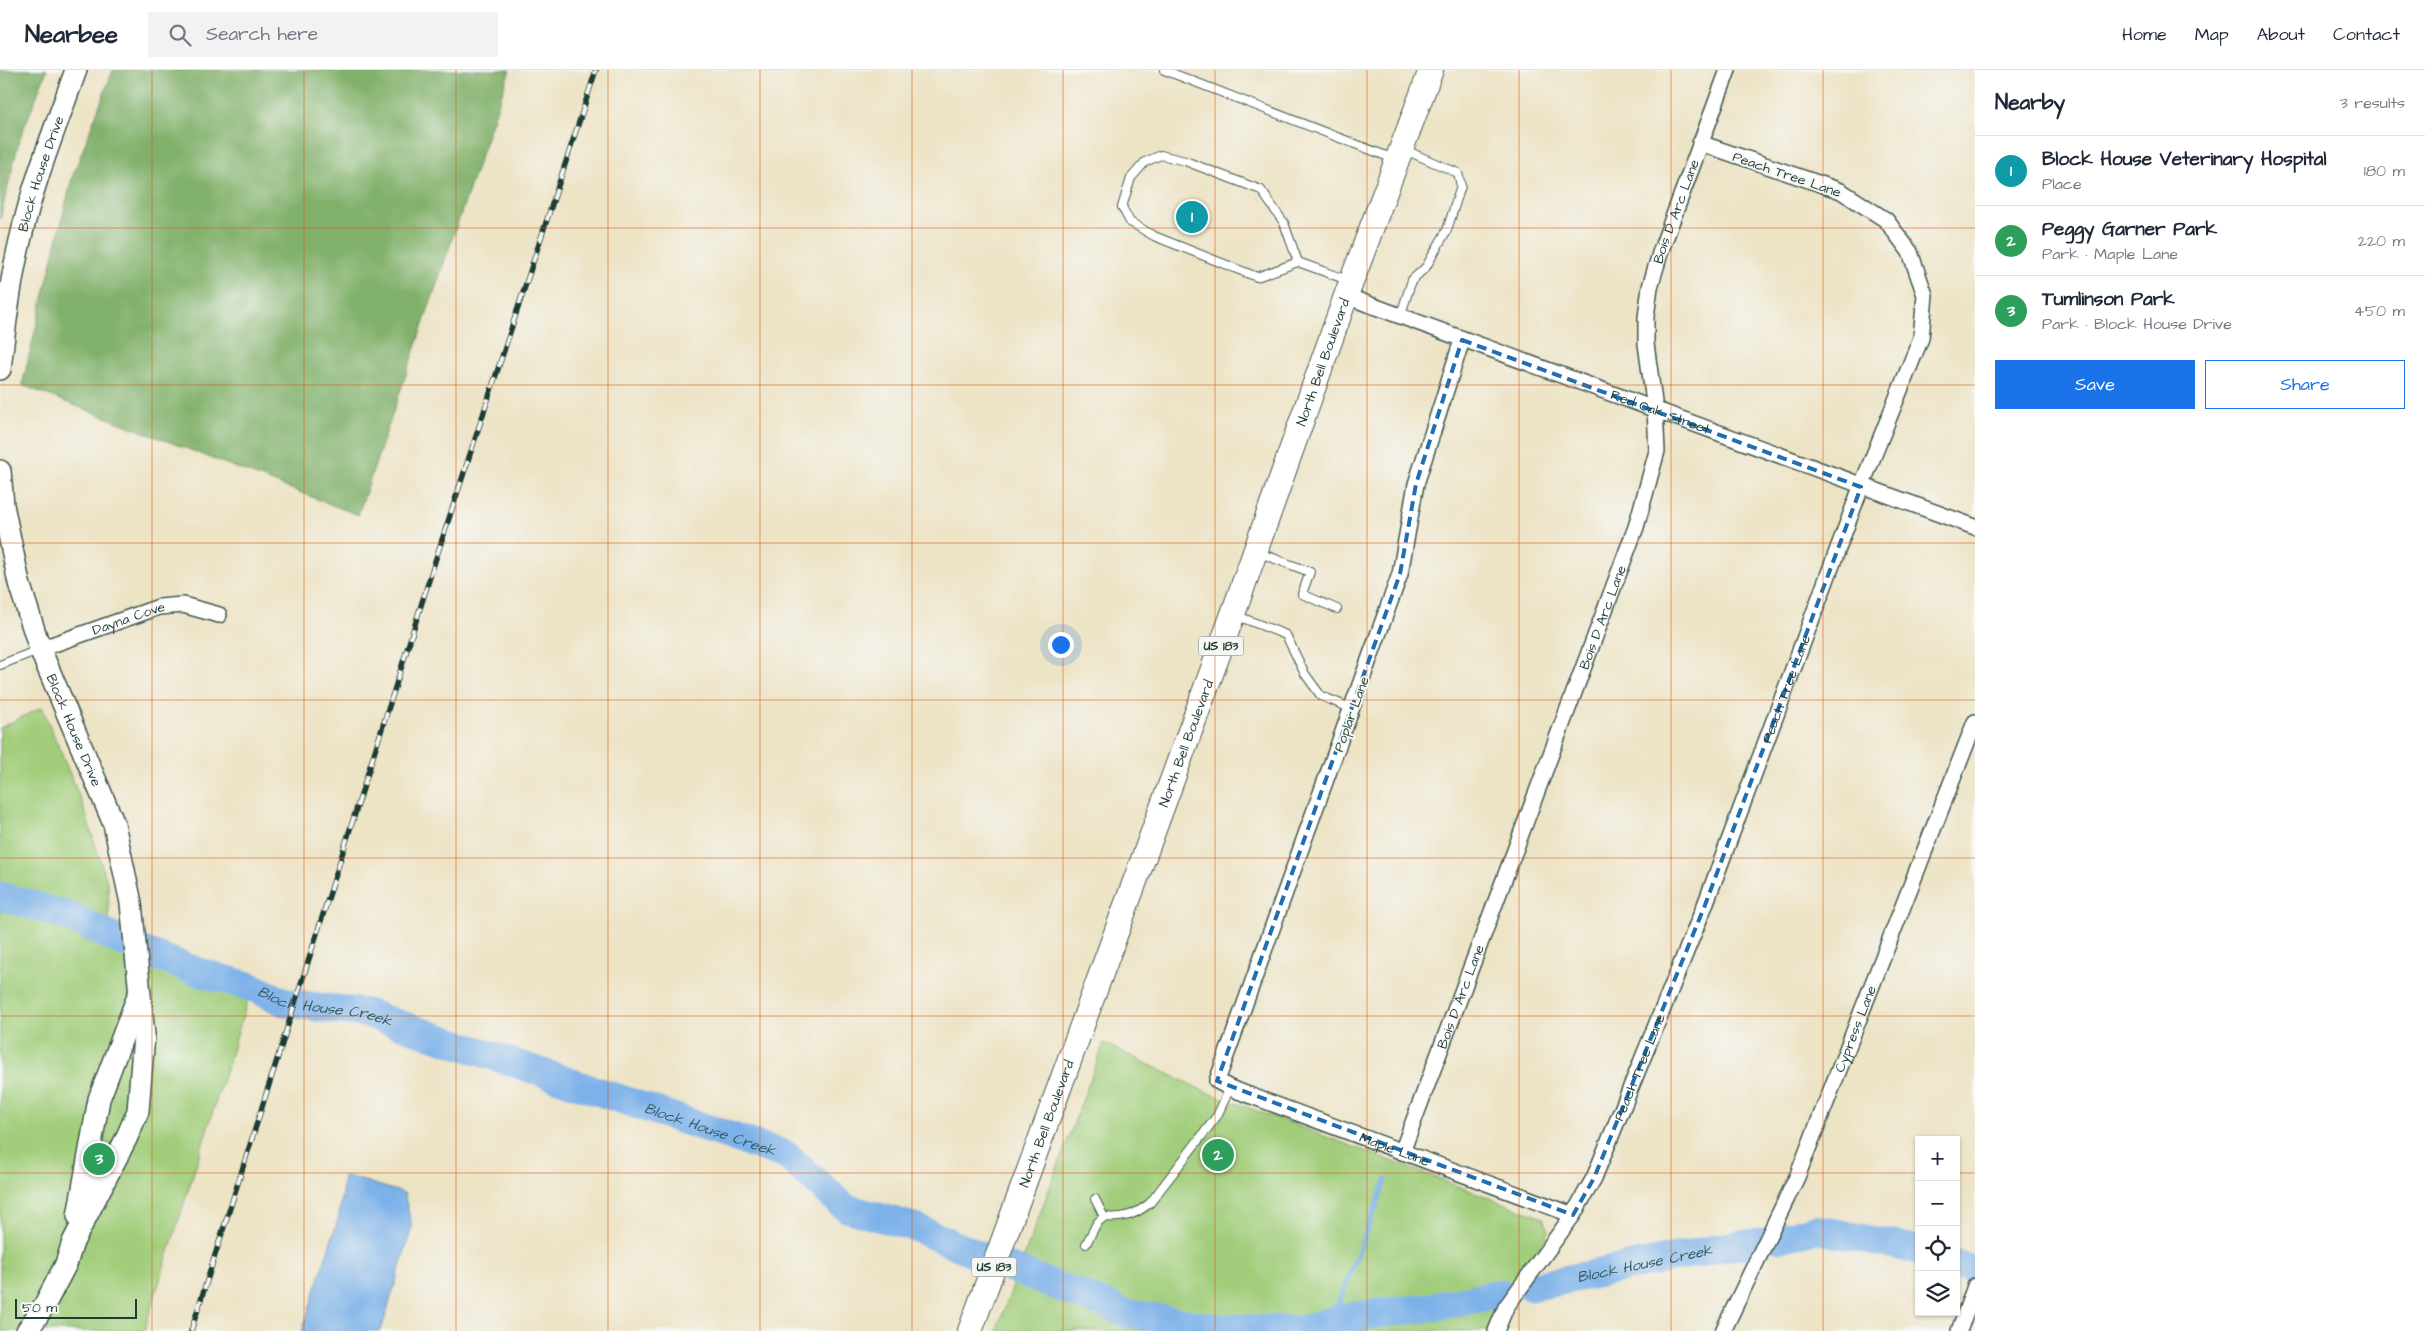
<!DOCTYPE html>
<meta charset="utf-8">
<style>
body{margin:0;font-family:"Architects Daughter",sans-serif;background:#f2f2f3;color:#1f2937}
.controls{position:absolute;right:15px;bottom:15px;display:grid;overflow:hidden;border-radius:0px;box-shadow:0 1px 4px #0004}
.controls button{width:45px;height:45px;display:grid;place-items:center;padding:0;border:0;border-bottom:1px solid #e0e1e3;background:#fff;color:#1f2937;font:25px sans-serif}
.scale{position:absolute;left:15px;bottom:12px;width:122px;box-sizing:border-box;padding-left:5px;border:2px solid #1f3d34;border-top:0;font-size:14px;line-height:18px;white-space:nowrap;color:#1f3d34;-webkit-text-stroke:4px #f6f6f2;paint-order:stroke}
.you{position:absolute;left:1060px;top:574px;width:18px;height:18px;margin:-12px;border:4px solid #fff;border-radius:50%;background:#1a73e8;box-shadow:0 0 0 8px #1a73e833}
.badge{display:grid;place-items:center;width:32px;height:32px;border-radius:50%;background:#1a73e8;color:#fff;font-size:16px;font-weight:700}
.pin{position:absolute;translate:-50% -50%;border:2px solid #fff;box-shadow:0 1px 5px #0006}
.list{margin:0;padding:0;list-style:none}
h2{display:flex;justify-content:space-between;align-items:center;height:65px;margin:0;padding:0 20px;font-size:21px}
h2 small{font-size:16px;font-weight:400;color:#747a83}
.list li{display:grid;grid-template-columns:32px 1fr auto;gap:15px;align-items:center;box-sizing:border-box;height:70px;padding:0 20px;border-top:1px solid #e0e1e3}
.list b{display:block;font-size:19px;white-space:nowrap}
.list p{margin:0;font-size:16px;white-space:nowrap;color:#747a83}
.list em{font-size:16px;font-style:normal;color:#747a83}
.actions{display:flex;gap:10px;padding:15px 20px}
.actions a{flex:1;padding:11px 0;border:1px solid #1a73e8;border-radius:0px;text-align:center;font-size:18px;color:#1a73e8}
.actions .main{background:#1a73e8;color:#fff}
.icon{flex:none;width:28px;height:28px;fill:none;stroke:currentColor;stroke-width:2;stroke-linecap:round;stroke-linejoin:round}
.map{position:relative;flex:none;width:1975px;height:1261px;overflow:hidden}
header{display:flex;align-items:center;gap:30px;box-sizing:border-box;height:70px;padding:0 25px;background:#fff;border-bottom:1px solid #e0e1e3}
header strong{font-size:24px}
nav{display:flex;gap:28px;margin-inline-start:auto;font-size:18px}
.search{width:350px;height:45px;background:#f2f2f3;display:flex;align-items:center;gap:12px;box-sizing:border-box;padding:0 18px;border-radius:0px;color:#747a83;font-size:19px}
main{display:flex}
aside{flex:1;background:#fff}
.map>svg:first-child{display:block}
.green{fill:#a2ce7b;stroke:#608658}
.forest{fill:#81b16b;stroke:#507750}
.water{fill:#7bb1e9;stroke:#4d778e}
.lines{fill:none;stroke-linecap:round;stroke-linejoin:round}
.stream{stroke:#7bb1e9;stroke-width:5}
.river{stroke:#7bb1e9;stroke-width:29}
.lane-casing{stroke:#3e564a;stroke-width:10}
.street-casing{stroke:#3e564a;stroke-width:18}
.secondary-casing{stroke:#3e564a;stroke-width:24}
.primary-casing{stroke:#3e564a;stroke-width:26}
.lane{stroke:#fff;stroke-width:8}
.street{stroke:#fff;stroke-width:15}
.secondary{stroke:#fff;stroke-width:21}
.primary{stroke:#fff;stroke-width:24}
.rail-casing{stroke:#1f3d34;stroke-width:5.5}
.rail{stroke:#f6f6f2;stroke-width:4;stroke-dasharray:11;stroke-linecap:butt}
.marked{fill:none;stroke:#1f6fb2;stroke-width:4;stroke-dasharray:10 6;stroke-linejoin:round}
.grid{fill:none;stroke:#d45610;stroke-width:1;stroke-opacity:0.55}
.labels{text-anchor:middle;stroke-width:4;stroke-linejoin:round;paint-order:stroke}
.shield{fill:#f6f6f2;stroke:#60746d;stroke-width:1}
.shield-label{font-size:12px;font-weight:bold;fill:#1f3d34}
.street-label{font-size:14px;fill:#1f3d34;stroke:#f6f6f2}
.water-label{font-size:15px;font-style:italic;fill:#365a61;stroke:#f6f6f2}
</style>
<header>
<strong>Nearbee</strong>
<div class="search"><svg class="icon" aria-label="search" viewBox="0 0 24 24"><circle cx="10" cy="10" r="6"/><path d="M15 15l6 6"/></svg>Search here</div>
<nav><a>Home</a><a>Map</a><a>About</a><a>Contact</a></nav>
</header>
<main>
<div class="map">
<svg width="1975" height="1261" viewBox="0 0 1975 1261">
<rect width="100%" height="100%" fill="#f6f6f2"/>
<filter id="ink" filterUnits="userSpaceOnUse"><feTurbulence type="fractalNoise" baseFrequency=".02" numOctaves="2"/><feDisplacementMap in="SourceGraphic" scale="10" xChannelSelector="R" yChannelSelector="G"/><feConvolveMatrix kernelMatrix="1 2 1 2 8 2 1 2 1" color-interpolation-filters="sRGB"/></filter>
<filter id="wash" filterUnits="userSpaceOnUse"><feTurbulence type="fractalNoise" baseFrequency=".0096" numOctaves="4" result="noise"/><feDisplacementMap in="SourceGraphic" scale="20" xChannelSelector="R" yChannelSelector="G"/><feGaussianBlur stdDeviation="1.12" result="paint"/><feColorMatrix in="noise" values="0 0 0 0 0 0 0 0 0 0 0 0 0 0 0 0 0 1.4 0 .05"/><feComposite in="paint" operator="in"/></filter>
<g filter="url(#wash)">
<rect width="100%" height="100%" fill="#ede3c5"/>
<path class="green" d="M42,637L82,733L108,815L110,870L199,902L252,917L144,1261H0V658Z
M1104,973L1204,1021L1543,1148L1549,1160L1545,1169L1499,1231L1487,1261H996Z"/>
<path class="forest" d="M0,0H47L19,71L0,149Z
M113,0H510L358,445L22,315L72,108Z"/>
<path class="water" d="M344,1105L404,1123L412,1157L381,1261H302L339,1146Z"/>
<g class="lines">
<path class="stream" d="M1332,1250L1386,1110"/>
<g class="river">
<path id="s1" d="M0,826L63,844L138,879L199,902L252,917L286,933L366,943L786,1085L846,1138L914,1157L988,1189L1126,1243L1216,1258L1303,1260L1340,1248L1433,1237L1501,1223"/>
<path d="M1781,1168L1815,1159L1919,1180"/>
<path d="M1956,1194L1967,1197"/>
<path id="s2" d="M1531,1217L1719,1178L1759,1172"/>
</g>
</g>
</g>
<g filter="url(#ink)">
<g class="lines">
<defs>
<path id="lane" d="M1164,0L1394,89
M1298,192L1257,207L1154,166L1130,152L1122,137L1131,108L1145,92L1161,85L1185,91L1261,120L1284,153L1298,192L1350,211
M1400,247L1412,210L1426,197L1447,160L1461,116L1458,103L1405,80
M1257,482L1310,502L1302,524L1337,539
M1235,545L1286,565L1305,604L1321,626L1353,639
M0,595L38,580
M1095,1129L1104,1147
M1086,1174L1097,1153L1104,1147C1123,1149 1135,1145 1150,1133L1217,1046L1230,1018"/>
<g id="street">
<path id="s3" d="M1346,226L1975,457"/>
<path id="s4" d="M1462,270L1416,414L1400,504L1217,1011L1230,1018L1573,1145"/>
<path id="s5" d="M40,579L159,537L183,535L219,545"/>
<path id="s6" d="M1402,1082L1636,457L1657,381L1655,339L1646,274V247L1650,217L1661,180L1728,0"/>
<path id="s7" d="M1496,1261L1506,1237L1573,1145L1594,1108L1705,835L1861,417L1921,268L1925,225L1910,182L1886,150L1841,121L1700,73"/>
<path id="s8" d="M1723,1261L1797,1107L1975,652"/>
<path d="M1959,1261L1975,1216"/>
</g>
<g id="secondary">
<path id="s9" d="M0,299C5,256 10,213 20,171C33,112 56,56 76,0"/>
<path id="s10" d="M0,401L3,435L19,513L40,579L114,754L131,833L144,965L138,1041L126,1069L73,1172L66,1194L44,1236L27,1261"/>
<path d="M78,1146L99,1029L138,926"/>
</g>
<g id="primary">
<path id="s11" d="M970,1261L1233,544L1346,226L1431,0"/>
</g>
</defs>
<use href="#lane" class="lane-casing"/>
<use href="#street" class="street-casing"/>
<use href="#secondary" class="secondary-casing"/>
<use href="#primary" class="primary-casing"/>
<use href="#lane" class="lane"/>
<use href="#street" class="street"/>
<use href="#secondary" class="secondary"/>
<use href="#primary" class="primary"/>
<defs>
<path id="rail" d="M191,1261L437,485L596,0"/>
</defs>
<use href="#rail" class="rail-casing"/>
<use href="#rail" class="rail"/>
</g>
</g>
<path class="marked" d="M1462,270L1861,417L1705,835L1594,1108L1573,1145L1217,1011L1400,504L1416,414Z"/>
<path class="grid" d="M152,0V1261M304,0V1261M456,0V1261M608,0V1261M760,0V1261M912,0V1261M1063,0V1261M1215,0V1261M1367,0V1261M1519,0V1261M1671,0V1261M1823,0V1261M0,158H1975M0,315H1975M0,473H1975M0,630H1975M0,788H1975M0,946H1975M0,1103H1919M1956,1103H1975"/>
<g class="labels">
<g class="shield">
<rect x="1198.5" y="566.5" width="45" height="19" rx="4"/>
<rect x="971.5" y="1187.5" width="45" height="19" rx="4"/>
</g>
<g class="shield-label">
<text x="1221" y="580">US 183</text>
<text x="994" y="1201">US 183</text>
</g>
<g class="street-label">
<text dy="5" stroke="none"><textPath href="#s9" startOffset="200">Block House Drive</textPath></text>
<text transform="translate(1787 104) rotate(19)" y="5">Peach Tree Lane</text>
<text dy="5" stroke="none"><textPath href="#s6" startOffset="991">Bois D Arc Lane</textPath></text>
<text dy="5" stroke="none"><textPath href="#s11" startOffset="1031">North Bell Boulevard</textPath></text>
<text dy="5" stroke="none"><textPath href="#s3" startOffset="335">Red Oak Street</textPath></text>
<text dy="5" stroke="none"><textPath href="#s6" startOffset="571">Bois D Arc Lane</textPath></text>
<text dy="5" stroke="none"><textPath href="#s5" startOffset="94">Dayna Cove</textPath></text>
<text dy="5" stroke="none"><textPath href="#s7" startOffset="708">Peach Tree Lane</textPath></text>
<text transform="translate(1351 644) rotate(-70)" y="5">Poplar Lane</text>
<text dy="5" stroke="none"><textPath href="#s10" startOffset="271">Block House Drive</textPath></text>
<text dy="5" stroke="none"><textPath href="#s11" startOffset="626">North Bell Boulevard</textPath></text>
<text dy="5" stroke="none"><textPath href="#s6" startOffset="166">Bois D Arc Lane</textPath></text>
<text dy="5" stroke="none"><textPath href="#s8" startOffset="330">Cypress Lane</textPath></text>
<text dy="5" stroke="none"><textPath href="#s7" startOffset="302">Peach Tree Lane</textPath></text>
<text dy="5" stroke="none"><textPath href="#s11" startOffset="221">North Bell Boulevard</textPath></text>
<text dy="5" stroke="none"><textPath href="#s4" startOffset="972">Maple Lane</textPath></text>
</g>
<g class="water-label">
<text dy="5" stroke="none"><textPath href="#s1" startOffset="345">Block House Creek</textPath></text>
<text dy="5" stroke="none"><textPath href="#s1" startOffset="750">Block House Creek</textPath></text>
<text dy="5" stroke="none"><textPath href="#s2" startOffset="116">Block House Creek</textPath></text>
</g>
</g>
</svg>
<div class="controls">
<button>+</button>
<button>−</button>
<button><svg class="icon" aria-label="locate" viewBox="0 0 24 24"><circle cx="12" cy="12" r="6"/><path d="M12 2v4M12 18v4M2 12h4M18 12h4"/></svg></button>
<button><svg class="icon" aria-label="layers" viewBox="0 0 24 24"><path d="M12 4l9 5-9 5-9-5zM3 14l9 5 9-5"/></svg></button>
</div>
<div class="scale">50 m</div>
<div class="you"></div>
<div class="pin badge" style="left:1192px;top:147px;background:#0f9aa8">1</div>
<div class="pin badge" style="left:1218px;top:1085px;background:#2e9e5b">2</div>
<div class="pin badge" style="left:99px;top:1089px;background:#2e9e5b">3</div>
</div>
<aside>
<h2>Nearby<small>3 results</small></h2>
<ul class="list">
<li><span class="badge" style="background:#0f9aa8">1</span><div><b>Block House Veterinary Hospital</b><p>Place</p></div><em>180 m</em></li>
<li><span class="badge" style="background:#2e9e5b">2</span><div><b>Peggy Garner Park</b><p>Park · Maple Lane</p></div><em>220 m</em></li>
<li><span class="badge" style="background:#2e9e5b">3</span><div><b>Tumlinson Park</b><p>Park · Block House Drive</p></div><em>450 m</em></li>
</ul>
<div class="actions"><a class="main">Save</a><a>Share</a></div>
</aside>
</main>
